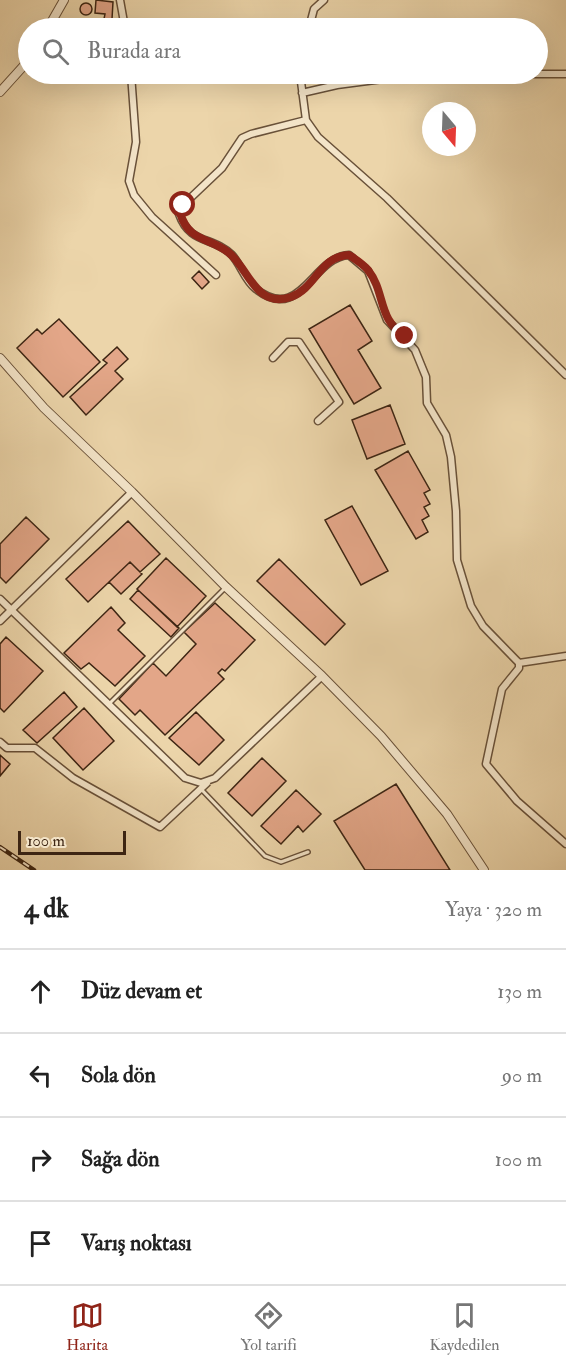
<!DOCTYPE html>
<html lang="tr">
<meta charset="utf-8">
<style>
body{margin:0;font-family:"IM FELL Double Pica",serif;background:#f6f6f6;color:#222}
.compass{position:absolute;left:422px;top:102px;width:54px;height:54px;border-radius:50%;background:#fff;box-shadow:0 6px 24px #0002;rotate:161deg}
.scale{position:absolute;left:18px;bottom:15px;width:108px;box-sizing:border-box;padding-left:6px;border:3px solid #3d2513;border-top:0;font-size:16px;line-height:21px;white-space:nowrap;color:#3d2513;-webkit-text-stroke:4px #f3e4c8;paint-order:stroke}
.stop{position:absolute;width:18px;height:18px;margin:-14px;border:4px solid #8f2418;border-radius:50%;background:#fff}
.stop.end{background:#8f2418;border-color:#fff;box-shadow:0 2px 6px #0008}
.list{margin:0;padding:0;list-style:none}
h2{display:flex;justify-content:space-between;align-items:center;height:78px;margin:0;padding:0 24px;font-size:26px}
h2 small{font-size:20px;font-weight:400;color:#767676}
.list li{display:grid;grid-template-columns:39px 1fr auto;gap:18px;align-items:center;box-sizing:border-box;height:84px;padding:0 24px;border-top:2px solid #e0e0e0}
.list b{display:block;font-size:22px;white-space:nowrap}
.list em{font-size:20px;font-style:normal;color:#767676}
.icon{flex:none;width:33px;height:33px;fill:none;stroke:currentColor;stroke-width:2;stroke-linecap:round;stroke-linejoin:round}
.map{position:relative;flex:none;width:566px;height:870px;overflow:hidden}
.search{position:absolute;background:#fff;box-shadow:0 6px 24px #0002;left:18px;right:18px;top:18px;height:66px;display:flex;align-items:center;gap:15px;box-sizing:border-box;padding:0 21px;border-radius:33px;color:#767676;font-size:22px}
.sheet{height:414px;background:#fff}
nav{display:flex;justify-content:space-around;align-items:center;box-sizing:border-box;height:84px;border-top:2px solid #e0e0e0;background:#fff;font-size:16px;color:#767676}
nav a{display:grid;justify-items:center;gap:3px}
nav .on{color:#8f2418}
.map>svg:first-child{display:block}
.building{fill:#e3a688;stroke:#3d2513;stroke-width:1.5}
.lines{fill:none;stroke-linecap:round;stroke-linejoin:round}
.service-casing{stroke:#695139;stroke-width:6}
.minor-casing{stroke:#695139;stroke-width:9}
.tertiary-casing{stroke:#695139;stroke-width:10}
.service{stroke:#f3e4c8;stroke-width:3}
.minor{stroke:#f3e4c8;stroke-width:6}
.tertiary{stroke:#f3e4c8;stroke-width:8}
.rail-casing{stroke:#3d2513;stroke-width:4.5}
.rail{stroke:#f3e4c8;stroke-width:2;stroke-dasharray:7;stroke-linecap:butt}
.route{stroke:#8f2418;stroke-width:8}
</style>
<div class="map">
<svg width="566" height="870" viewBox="0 0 566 870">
<rect width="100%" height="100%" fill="#ecd5aa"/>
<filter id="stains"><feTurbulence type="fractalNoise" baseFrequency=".00333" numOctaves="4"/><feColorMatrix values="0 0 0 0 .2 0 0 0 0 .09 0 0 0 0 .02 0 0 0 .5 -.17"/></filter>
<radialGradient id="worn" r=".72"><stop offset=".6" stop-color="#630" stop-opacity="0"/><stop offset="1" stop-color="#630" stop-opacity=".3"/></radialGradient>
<path class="building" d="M96,0L113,2L112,19H104L105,14L95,13Z
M80 9a6 6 0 1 1 12 0a6 6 0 1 1-12 0Z
M199,271L209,282L202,289L192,278Z
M350,305L372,341L358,350L381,388L354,404L309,329Z
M59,319L100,362L63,397L17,348L37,329L42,334Z
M117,347L128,359L115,371L123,379L86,415L70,397L107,363L103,360Z
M390,405L405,444L367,459L352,420Z
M408,451L430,490L424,493L430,504L424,507L429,516L422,520L428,532L416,539L375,470Z
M352,506L388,571L361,585L325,520Z
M26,517L49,539L6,583L0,577V544Z
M128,521L160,554L140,572L130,562L88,602L66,579Z
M166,558L206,596L177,627L137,589Z
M279,559L345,624L325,645L257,581Z
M130,562L142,574L121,594L109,582Z
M138,590L179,628L171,637L130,599Z
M215,603L255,640L225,671L222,669L218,673L224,679L165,735L140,710L135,715L119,699L153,663L166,676L196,644L184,632Z
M111,607L125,623L118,630L145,656L115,686L89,663L81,669L64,653Z
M6,637L43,671L4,712L0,708V644Z
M64,692L77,707L37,743L23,730Z
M84,708L114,741L83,770L53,738Z
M196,712L224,740L199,765L169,738Z
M0,755L10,764L0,776Z
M262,758L286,781L252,816L228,793Z
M396,784L450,870H365L334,821Z
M296,790L321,814L303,832L298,826L281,844L261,826Z"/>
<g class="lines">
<defs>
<path id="service" d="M109,704L225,588
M201,789L265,856L281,862L308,852"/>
<path id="minor" d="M120,0L125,28
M309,28L314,9L324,0
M131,74L136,142L129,181L134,195L152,217L216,275
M300,74L306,120L318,137L387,198L566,375
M483,74H566
M302,93L337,85L421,74
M306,120L251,134L242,138L222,168L183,205L179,214C190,245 213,236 232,255C241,265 245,281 256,289C301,324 312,257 349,255L368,271L387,320L415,350L426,377L427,403L446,435L451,457L456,511L457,560L471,606L483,626L519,663V668L502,689L486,764L517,801L566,844
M273,358L288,342H299L339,402L318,421
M0,599L185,778L201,783L215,778L322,676
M0,621L132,492
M519,663L566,656
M0,742L7,748H35L73,778L160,827L207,783"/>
<path id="tertiary" d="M48,28L64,0
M0,92L28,61
M0,358L44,408L132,492L226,587L322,676L381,736L447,814L484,870"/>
</defs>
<use href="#service" class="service-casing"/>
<use href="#minor" class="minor-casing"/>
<use href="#tertiary" class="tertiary-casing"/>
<use href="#service" class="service"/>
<use href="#minor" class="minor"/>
<use href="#tertiary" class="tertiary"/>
<defs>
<path id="rail" d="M0,847L34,870"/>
</defs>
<use href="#rail" class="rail-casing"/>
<use href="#rail" class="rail"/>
</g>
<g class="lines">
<path class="route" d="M183,205L180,213C189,242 208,237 228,252C249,268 255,309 291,297C316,288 320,256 349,255C355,259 363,264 368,270C386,293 377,319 405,336"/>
</g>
<rect width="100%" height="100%" filter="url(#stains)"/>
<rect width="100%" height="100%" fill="url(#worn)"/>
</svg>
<svg class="compass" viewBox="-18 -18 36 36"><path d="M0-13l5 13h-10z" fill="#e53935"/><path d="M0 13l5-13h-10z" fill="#767676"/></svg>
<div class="scale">100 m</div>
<div class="stop" style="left:183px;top:205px"></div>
<div class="stop end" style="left:405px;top:336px"></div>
<div class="search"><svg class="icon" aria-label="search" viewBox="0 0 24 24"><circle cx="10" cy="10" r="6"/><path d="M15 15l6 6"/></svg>Burada ara</div>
</div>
<section class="sheet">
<h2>4 dk<small>Yaya · 320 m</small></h2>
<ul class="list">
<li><svg class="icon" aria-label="ahead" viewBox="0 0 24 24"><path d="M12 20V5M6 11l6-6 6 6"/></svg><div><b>Düz devam et</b></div><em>130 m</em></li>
<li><svg class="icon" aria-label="left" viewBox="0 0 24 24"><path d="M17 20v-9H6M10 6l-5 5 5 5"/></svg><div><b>Sola dön</b></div><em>90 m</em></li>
<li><svg class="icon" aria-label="right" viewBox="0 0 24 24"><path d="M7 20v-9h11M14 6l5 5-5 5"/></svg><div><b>Sağa dön</b></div><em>100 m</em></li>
<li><svg class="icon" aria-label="arrive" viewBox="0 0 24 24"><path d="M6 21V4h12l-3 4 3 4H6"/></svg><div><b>Varış noktası</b></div></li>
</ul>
</section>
<nav>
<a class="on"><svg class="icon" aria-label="map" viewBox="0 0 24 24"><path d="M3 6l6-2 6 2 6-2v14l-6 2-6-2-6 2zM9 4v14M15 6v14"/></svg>Harita</a>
<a><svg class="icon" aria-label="directions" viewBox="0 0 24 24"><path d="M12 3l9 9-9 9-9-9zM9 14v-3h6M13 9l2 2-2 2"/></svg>Yol tarifi</a>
<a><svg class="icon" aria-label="saved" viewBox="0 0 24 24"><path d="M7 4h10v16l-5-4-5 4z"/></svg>Kaydedilen</a>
</nav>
